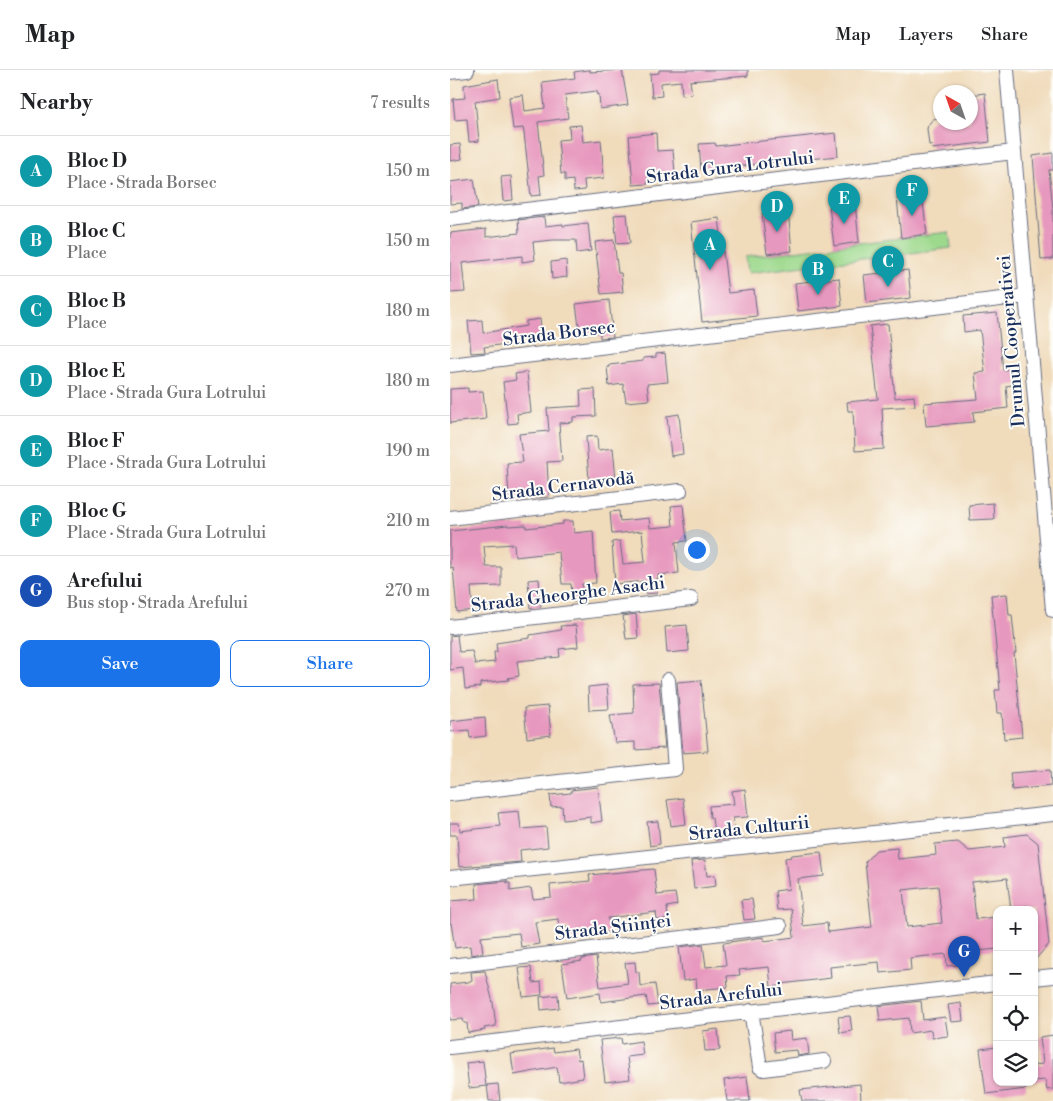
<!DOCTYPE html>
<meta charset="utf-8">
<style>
body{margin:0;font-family:"Libre Bodoni",serif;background:#f2f2f2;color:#202124}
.controls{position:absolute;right:15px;bottom:15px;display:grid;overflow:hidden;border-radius:10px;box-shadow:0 1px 4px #0004}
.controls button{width:45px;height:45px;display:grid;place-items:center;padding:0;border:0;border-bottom:1px solid #e0e0e0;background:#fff;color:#202124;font:25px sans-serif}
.compass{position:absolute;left:483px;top:15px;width:45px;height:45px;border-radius:50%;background:#fff;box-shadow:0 1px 4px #0004;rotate:320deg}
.you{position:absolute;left:246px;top:479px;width:18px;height:18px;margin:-12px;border:4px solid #fff;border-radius:50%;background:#1a73e8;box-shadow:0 0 0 8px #1a73e833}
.badge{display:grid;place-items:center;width:32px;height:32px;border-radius:50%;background:#1a73e8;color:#fff;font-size:16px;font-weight:700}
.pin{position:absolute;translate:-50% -41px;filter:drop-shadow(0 1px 2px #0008)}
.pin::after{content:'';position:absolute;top:26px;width:18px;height:15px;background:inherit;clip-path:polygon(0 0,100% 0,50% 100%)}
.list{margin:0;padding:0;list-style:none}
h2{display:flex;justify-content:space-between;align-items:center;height:65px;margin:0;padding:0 20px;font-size:21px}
h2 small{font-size:16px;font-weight:400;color:#757577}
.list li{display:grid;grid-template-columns:32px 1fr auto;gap:15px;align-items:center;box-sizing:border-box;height:70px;padding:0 20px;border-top:1px solid #e0e0e0}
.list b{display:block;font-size:19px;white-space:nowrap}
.list p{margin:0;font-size:16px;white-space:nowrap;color:#757577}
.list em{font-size:16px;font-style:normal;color:#757577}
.actions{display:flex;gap:10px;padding:15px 20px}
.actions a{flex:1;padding:11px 0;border:1px solid #1a73e8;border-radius:10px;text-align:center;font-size:18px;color:#1a73e8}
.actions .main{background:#1a73e8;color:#fff}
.icon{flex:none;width:28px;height:28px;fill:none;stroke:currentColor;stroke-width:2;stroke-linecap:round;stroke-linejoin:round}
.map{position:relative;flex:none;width:603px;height:1031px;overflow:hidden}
header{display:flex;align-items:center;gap:30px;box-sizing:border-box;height:70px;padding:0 25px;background:#fff;border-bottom:1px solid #e0e0e0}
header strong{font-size:24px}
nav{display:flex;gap:28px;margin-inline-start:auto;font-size:18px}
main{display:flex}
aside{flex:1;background:#fff}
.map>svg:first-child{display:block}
.green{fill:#9dd98d;stroke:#5c8476}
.building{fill:#e798be;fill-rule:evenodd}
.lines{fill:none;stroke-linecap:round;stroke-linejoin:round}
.minor-casing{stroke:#666b7f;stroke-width:16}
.minor{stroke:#fff;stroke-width:14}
.labels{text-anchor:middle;stroke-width:4;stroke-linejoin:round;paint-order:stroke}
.street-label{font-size:18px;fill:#1b2f5e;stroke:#fdfcf7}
</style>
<header>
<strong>Map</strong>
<nav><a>Map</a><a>Layers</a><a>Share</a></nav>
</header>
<main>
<aside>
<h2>Nearby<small>7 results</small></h2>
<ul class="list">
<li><span class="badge" style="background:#0f9aa8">A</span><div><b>Bloc D</b><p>Place · Strada Borsec</p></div><em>150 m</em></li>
<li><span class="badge" style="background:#0f9aa8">B</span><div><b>Bloc C</b><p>Place</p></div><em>150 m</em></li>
<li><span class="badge" style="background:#0f9aa8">C</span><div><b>Bloc B</b><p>Place</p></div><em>180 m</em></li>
<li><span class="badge" style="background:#0f9aa8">D</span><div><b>Bloc E</b><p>Place · Strada Gura Lotrului</p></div><em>180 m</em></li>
<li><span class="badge" style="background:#0f9aa8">E</span><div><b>Bloc F</b><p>Place · Strada Gura Lotrului</p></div><em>190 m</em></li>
<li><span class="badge" style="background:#0f9aa8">F</span><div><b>Bloc G</b><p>Place · Strada Gura Lotrului</p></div><em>210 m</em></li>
<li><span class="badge" style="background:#1a4fb4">G</span><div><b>Arefului</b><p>Bus stop · Strada Arefului</p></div><em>270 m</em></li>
</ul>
<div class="actions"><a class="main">Save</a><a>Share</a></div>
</aside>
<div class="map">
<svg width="603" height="1031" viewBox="0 0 603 1031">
<rect width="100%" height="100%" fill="#fdfcf7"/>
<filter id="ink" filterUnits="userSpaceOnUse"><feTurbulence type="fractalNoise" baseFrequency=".02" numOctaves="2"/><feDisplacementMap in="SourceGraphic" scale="10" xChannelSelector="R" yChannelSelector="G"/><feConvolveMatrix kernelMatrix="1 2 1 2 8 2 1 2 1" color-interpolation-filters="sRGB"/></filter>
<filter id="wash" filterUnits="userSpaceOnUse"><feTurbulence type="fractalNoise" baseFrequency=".0096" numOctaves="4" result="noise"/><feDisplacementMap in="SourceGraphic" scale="20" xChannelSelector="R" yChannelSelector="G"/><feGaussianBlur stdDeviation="1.12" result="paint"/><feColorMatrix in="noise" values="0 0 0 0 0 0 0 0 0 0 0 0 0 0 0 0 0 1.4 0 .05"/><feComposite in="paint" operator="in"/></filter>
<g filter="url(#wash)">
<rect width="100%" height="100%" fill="#f0dbbb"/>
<path class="green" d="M499,162L501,178L297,203L295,187Z"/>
<g id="blocks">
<path class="building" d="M137,0H140V2L172,0L178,35L150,39L149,24H147V21L115,25L118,48L88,52L94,105L89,106L91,125L81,126L74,63L73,58L63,59L59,27L73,25L75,41L95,38L92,12L125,8L124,2Z
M209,0H298V6L240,11L242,24L232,25L231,11L211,13L212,26L202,27L200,4L209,3Z
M48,9L50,27L25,31L29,71L19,72L17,49L5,50L3,29L15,28L14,15Z
M535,23L540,72L482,79L481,75H479L477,59L478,55L483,49L490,48V52H520V25Z
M131,55L133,72L151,70L154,108L134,110L135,120L124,121L123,110L115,111V104H111L108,70L120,69L119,56Z
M206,63L207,81L223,80L225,103L198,106V114L183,115L179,66Z
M386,63L388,86L251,100L249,74L265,73L266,76Z
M10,74L12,89L0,91V75Z
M603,83V100H599L603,139V189L591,190L583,86Z
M61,106L63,130L53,131L51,107Z
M24,109L28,137L12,139V133L0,134V112Z
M472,125L477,164L451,168L447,128Z
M405,133L409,172L384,176L379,136Z
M338,140L342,181L317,184L312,143Z
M177,144L180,173L167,174L164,145Z
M94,147L95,156L113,154V156L138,153L141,181L127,183L126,170H103L83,172L85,190L72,192V186L12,193L15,222L0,223V163L36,159V167L69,163L68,150Z
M269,148L278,223L304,220L307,246L252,252L241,152Z
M164,170L168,203H171L173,222L151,224L145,172Z
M116,190L117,207L102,209L101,192Z
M458,200L461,228L417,233L414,205Z
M389,208L392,236L348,241L345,213Z
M159,230L163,267L150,268V262L130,264L126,234Z
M547,243L553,300L567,299L569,314L556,316L558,338L523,342L524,352L476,356L474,333L528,329L525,303L535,302L530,260L514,262L513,246Z
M90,249L92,266L62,269L63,273L34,277L35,282L21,283L18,251L32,250L33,263L76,256V251Z
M438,254L445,328L464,326L465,336L432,338L434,379L405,381L403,341H398L397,332L428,329L420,256Z
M215,283L218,312L197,314L199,330L176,332L173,314L159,316L157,297H159V295L193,291V288L206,287V284Z
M77,302L81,342L67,344L68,353L58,354L53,312L66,310L65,304Z
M18,318V322L33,321L36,349L0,353V319Z
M145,319L146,346L123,347V352L109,353L112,391L97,392L99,427L59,430L57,393L73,392L69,364L99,361L97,338L131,336L130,320Z
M229,344L233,384L221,386L217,346Z
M147,366L148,380L163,378L166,409L139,411L136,367Z
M543,433L544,449L520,450L519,435Z
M233,435L237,471L226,472L229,503L208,505V509H205L207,523L196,524L195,511L165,514L162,472L170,471L173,494L195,492L192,461L162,464L160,442L169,441L170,451L199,448L200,458L223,456L221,436Z
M113,451H123L124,463L143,461L146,513L132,514L134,531L123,532L121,514H112L109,482L65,487L64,474L34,476L36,497H51V516L21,517L23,540L7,542L3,497L0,498V461L58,455V456L76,455V458L113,454Z
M89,509L91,537L80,538L78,510Z
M557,524L559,545H562L566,583H564L572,667L554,669L552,643H547L545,620H550L541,525Z
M186,544L188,568L176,569L173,546Z
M126,555L128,577L109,579L110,587L67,591L69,606L58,608L59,610L30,613V617L15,619L13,598L0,600V566L7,565L9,582L22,581L25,594L45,592L44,582H47L46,573L80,568V565L111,560L110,556Z
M237,555L239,581L217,583L215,557Z
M251,610L258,681L233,683L227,612Z
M209,613L215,678L185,680V672L165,673L160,645L184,643L183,614Z
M157,615L159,639L139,640L138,617Z
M98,636L101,665L77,668L74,638Z
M35,647L36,666L20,668L19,660L0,662V651Z
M600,700L601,716L562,720L560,703Z
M148,717L152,751L141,753V747L113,750L112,736L101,737L100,725L121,723V720Z
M295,719L298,747L283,748L285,768L265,770L262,748H260L259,736L284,734L282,721Z
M233,728L236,754L221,756L217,730Z
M69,741L71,759L96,757L98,777L70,780L71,792L9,797L7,765H0V753H9L10,761L50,756L48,743Z
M208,751L210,774L200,776L197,752Z
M577,764L588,773L599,874L584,891V840H561L557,808L522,812L526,849L547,847V879L528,881L518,894L497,896L496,884L460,888L461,900L430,903L429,892L380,897L381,908L331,914V916L321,917L319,897L289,900L290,905L277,906L278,917L247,920L246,909L233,911L229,877L253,874L256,897L276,895L273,873L314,867V871L344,867L341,839L327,840L325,821L339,819L335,788L341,787L342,785L371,782L374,806L348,809L353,856L377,853L378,862L422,857L415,792L426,780L447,778L448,789L486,785L485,774L508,772L519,781L555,777L554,767ZM488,816L492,853L457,857L453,820Z
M255,790L257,806L265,805L266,816L244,819L241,791Z
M204,799L207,825L225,823L227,835L217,837L218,849L207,850L206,842L158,848L160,862L139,864L140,868L120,870L118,857L109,859L108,849L85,852L89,874L71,877L69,863L31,867L33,883L21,885L20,876L5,878L1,853L0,854V831L27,829L26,814L57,811V813H60V821L81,818L83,829L101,827L100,815L140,811L139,805Z
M302,829L305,849L294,850L291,830Z
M146,887L150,917L178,913L175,893L185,892L186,902H189L190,916L205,914L208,935L198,936L196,926L151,932L150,923L117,928L112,894L132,891V889Z
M81,897L83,913L91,912L92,925L73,927L69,898Z
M35,901L43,933L46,956L34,958L35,960L18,963L17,953H14L13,949L0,950V914L18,912L22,910L21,902Z
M108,925L109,938L91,940L90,927Z
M471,931L473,950L495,947L498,966L482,968L481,960L460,963L459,948L430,951L428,936Z
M511,933L513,951L501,952L498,935Z
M400,946L402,961L390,963L388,947Z
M268,959L270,980L255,981L253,961Z
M340,961L341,970L357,968L359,984L348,986L347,980L325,982L323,963Z
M603,965V1019L597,1020L595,1010L584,1011V995L593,994L590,967Z
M171,968L172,974L191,971L193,985L177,987L180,1009L155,1012L150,970Z
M547,977V1012H576V1019L536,1024L530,979Z
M103,978L104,982L126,979L128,990L131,989L133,1008L109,1012L107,997L64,1005L61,984Z
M33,991L36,1016L19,1018L16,993Z
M297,1007L300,1031H277L274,1010Z
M48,1014L50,1031H39L37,1015Z
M410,1014L411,1031H352L350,1020Z"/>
</g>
</g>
<g filter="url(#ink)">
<use href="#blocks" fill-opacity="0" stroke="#666b7f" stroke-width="1"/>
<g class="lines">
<defs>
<path id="minor" d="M557,0L603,540
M0,2L17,0
M0,149L564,82
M0,295L576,226
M0,448L230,421
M0,557L241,529
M0,724L225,699L218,610
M0,808L603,744
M0,896L330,856
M584,908L603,906
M301,941L310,997L314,999L374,991
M0,977L547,913"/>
</defs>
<use href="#minor" class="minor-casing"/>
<use href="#minor" class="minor"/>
</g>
</g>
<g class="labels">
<g class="street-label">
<text transform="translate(280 97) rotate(-7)" y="6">Strada Gura Lotrului</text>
<text transform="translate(109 263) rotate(-7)" y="6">Strada Borsec</text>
<text transform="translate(561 271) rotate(-95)" y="6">Drumul Cooperativei</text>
<text transform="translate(113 416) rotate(-7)" y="6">Strada Cernavodă</text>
<text transform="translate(118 524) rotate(-7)" y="6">Strada Gheorghe Asachi</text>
<text transform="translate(299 758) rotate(-6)" y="6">Strada Culturii</text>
<text transform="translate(163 857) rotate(-7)" y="6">Strada Științei</text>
<text transform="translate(271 926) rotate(-7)" y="6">Strada Arefului</text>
</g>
</g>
</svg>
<div class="controls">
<button>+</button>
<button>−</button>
<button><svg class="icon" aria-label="locate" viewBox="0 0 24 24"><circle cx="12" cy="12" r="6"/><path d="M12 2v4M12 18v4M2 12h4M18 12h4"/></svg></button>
<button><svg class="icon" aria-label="layers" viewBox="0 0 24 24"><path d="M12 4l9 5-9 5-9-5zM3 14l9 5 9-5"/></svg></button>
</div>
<svg class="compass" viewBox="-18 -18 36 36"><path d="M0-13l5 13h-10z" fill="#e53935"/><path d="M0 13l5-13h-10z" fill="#757577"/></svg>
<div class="you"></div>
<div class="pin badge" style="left:260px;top:200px;background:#0f9aa8">A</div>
<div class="pin badge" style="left:368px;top:225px;background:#0f9aa8">B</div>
<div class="pin badge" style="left:438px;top:217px;background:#0f9aa8">C</div>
<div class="pin badge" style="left:327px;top:162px;background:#0f9aa8">D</div>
<div class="pin badge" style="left:394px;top:154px;background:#0f9aa8">E</div>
<div class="pin badge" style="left:462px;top:146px;background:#0f9aa8">F</div>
<div class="pin badge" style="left:514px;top:907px;background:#1a4fb4">G</div>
</div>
</main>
